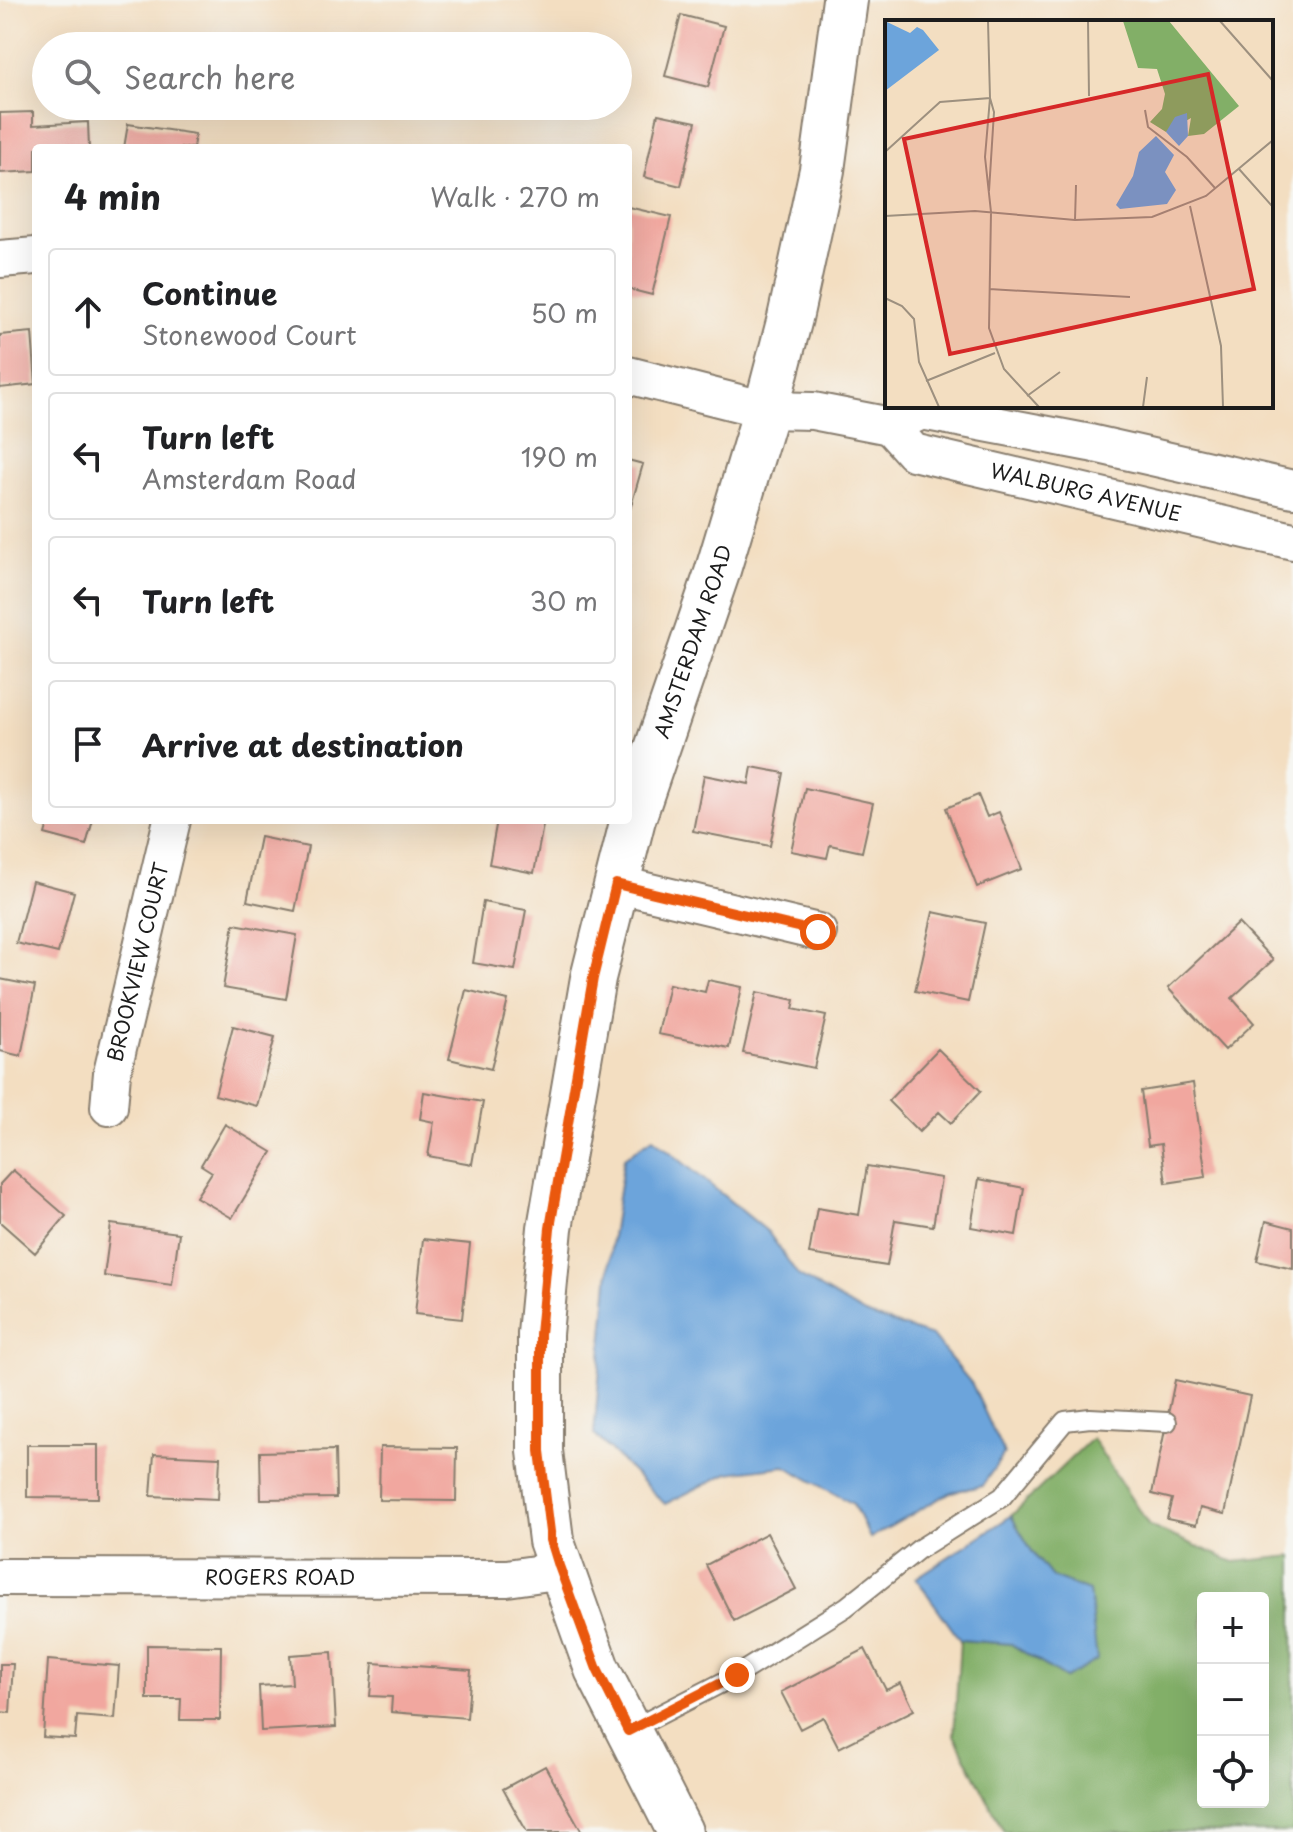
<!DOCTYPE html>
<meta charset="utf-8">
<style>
body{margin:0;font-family:"Playpen Sans",sans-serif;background:#f2f2f2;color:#202124}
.controls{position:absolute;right:24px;bottom:24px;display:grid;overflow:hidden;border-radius:8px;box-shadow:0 8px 32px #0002}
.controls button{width:72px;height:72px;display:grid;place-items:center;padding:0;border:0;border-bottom:2px solid #e0e0e0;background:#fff;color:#202124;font:40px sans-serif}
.stop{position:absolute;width:24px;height:24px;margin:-18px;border:6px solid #ea580c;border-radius:50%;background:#fff}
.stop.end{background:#ea580c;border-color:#fff;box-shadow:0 2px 8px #0008}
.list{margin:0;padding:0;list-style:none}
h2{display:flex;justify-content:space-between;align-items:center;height:104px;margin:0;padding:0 32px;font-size:34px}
h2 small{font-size:26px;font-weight:400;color:#757577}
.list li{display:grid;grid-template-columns:52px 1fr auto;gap:24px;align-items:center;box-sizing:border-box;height:128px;margin:0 16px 16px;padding:0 16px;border:2px solid #e0e0e0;border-radius:8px}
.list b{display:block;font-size:30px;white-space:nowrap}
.list p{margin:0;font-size:26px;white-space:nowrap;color:#757577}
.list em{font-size:26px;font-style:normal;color:#757577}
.icon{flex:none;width:44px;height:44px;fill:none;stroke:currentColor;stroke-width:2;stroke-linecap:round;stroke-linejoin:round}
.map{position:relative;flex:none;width:1293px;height:1832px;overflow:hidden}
.search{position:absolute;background:#fff;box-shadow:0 8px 32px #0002;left:32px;top:32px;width:600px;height:88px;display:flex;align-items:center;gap:20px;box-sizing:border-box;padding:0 28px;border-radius:44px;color:#757577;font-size:30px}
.panel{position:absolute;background:#fff;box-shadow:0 8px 32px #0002;left:32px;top:144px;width:600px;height:680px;border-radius:8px}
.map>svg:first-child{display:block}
.forest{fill:#82af67;stroke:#4f6642;stroke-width:2;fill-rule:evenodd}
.water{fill:#6ca4db;stroke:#44607c;stroke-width:2}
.building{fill:#f1a79f}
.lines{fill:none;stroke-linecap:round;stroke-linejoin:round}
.service-casing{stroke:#887d6e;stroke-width:22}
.minor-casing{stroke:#887d6e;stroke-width:40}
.secondary-casing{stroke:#887d6e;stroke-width:48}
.service{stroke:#fff;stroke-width:18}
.minor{stroke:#fff;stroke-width:36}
.secondary{stroke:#fff;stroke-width:44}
.route{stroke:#ea580c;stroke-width:10}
.labels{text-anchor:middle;stroke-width:7;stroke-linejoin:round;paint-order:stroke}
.street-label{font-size:20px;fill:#1c1c1c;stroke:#f6f6f2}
.inset-road{fill:none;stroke:#9d907f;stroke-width:2}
.view{fill:#d62828;fill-opacity:0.15;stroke:#d62828;stroke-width:4}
.inset-edge{fill:none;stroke:#1c1c1c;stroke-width:4}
</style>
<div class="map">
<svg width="1293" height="1832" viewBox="0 0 1293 1832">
<rect width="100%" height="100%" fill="#f6f6f2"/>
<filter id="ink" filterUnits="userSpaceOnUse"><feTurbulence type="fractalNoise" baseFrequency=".0125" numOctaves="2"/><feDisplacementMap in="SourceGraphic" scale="16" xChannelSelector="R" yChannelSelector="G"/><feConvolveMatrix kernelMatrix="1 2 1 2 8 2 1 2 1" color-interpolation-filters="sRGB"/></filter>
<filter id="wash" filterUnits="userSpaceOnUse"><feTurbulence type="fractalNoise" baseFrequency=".006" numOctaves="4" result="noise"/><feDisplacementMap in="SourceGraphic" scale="32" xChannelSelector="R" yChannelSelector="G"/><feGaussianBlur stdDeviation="1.8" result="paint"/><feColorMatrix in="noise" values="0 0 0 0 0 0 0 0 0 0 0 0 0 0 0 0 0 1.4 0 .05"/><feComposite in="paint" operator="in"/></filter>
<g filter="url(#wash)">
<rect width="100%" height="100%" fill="#f3dec1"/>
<path class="forest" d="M1092,1438L1149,1526L1234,1562L1293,1556V1832H1004L954,1735L960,1640L1011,1644L1065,1678L1088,1591L1052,1577L1033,1553L1011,1516ZM1203,1598H1263V1802H1203Z"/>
<path class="water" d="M653,1138L768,1232L798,1275L865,1314L932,1336L972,1384L1004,1454L982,1486L951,1492L870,1538L853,1504L785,1466L728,1473L665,1504L594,1434L612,1236L624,1158Z
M1011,1516L1033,1553L1052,1577L1089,1591L1097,1660L1065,1678L1011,1644L960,1640L916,1578Z"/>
<g id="blocks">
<path class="building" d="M681,15L724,26L708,87L665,76Z
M33,112V125L88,122L89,148H36V171L0,173V113Z
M658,114L696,122L681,186L644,177Z
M128,124L195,134L193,148H124Z
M628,207L671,217L652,295L628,289Z
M32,332L36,384L0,388V335Z
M628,460L643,464L629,513H628Z
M752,767L784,773L770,846L693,831L704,775L749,784Z
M805,788L873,803L862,852L830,845L827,858L791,851Z
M978,795L987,817L999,812L1022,869L977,887L946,808Z
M49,820H93L86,845L45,834Z
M497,820H544L534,873L489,864Z
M260,837L308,847L295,911L247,901Z
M32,881L74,892L58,953L16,943Z
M483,902L526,910L515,970L473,963Z
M933,912L985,923L968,1002L915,991Z
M1238,923L1273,960L1232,998L1254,1023L1225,1050L1168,988Z
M234,924L297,935L286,999L223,988Z
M0,979L35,986L21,1056L0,1051Z
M708,980L742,987L729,1048L658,1034L669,984L705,992Z
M466,990L508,1000L491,1069L449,1059Z
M757,992L795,1000L793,1009L826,1016L814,1068L743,1053Z
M233,1026L275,1037L257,1106L215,1095Z
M938,1049L981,1091L951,1123L939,1112L919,1132L888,1101Z
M1193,1083L1206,1177L1166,1183L1161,1144L1148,1146L1141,1091Z
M424,1092L483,1102L472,1164L428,1156L434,1122L420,1119Z
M225,1124L272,1152L232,1218L196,1197L212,1172L201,1165Z
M867,1166L941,1178L933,1226L895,1220L887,1266L809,1254L817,1208L859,1215Z
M13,1170L66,1216L35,1253L0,1222V1184Z
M979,1179L1024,1188L1016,1235L971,1227Z
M1266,1221L1293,1228V1269L1257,1261Z
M111,1224L179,1233L172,1285L104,1276Z
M423,1239L470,1244L462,1319L415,1314Z
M1175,1380L1250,1396L1225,1514L1200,1508L1196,1525L1167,1519L1172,1499L1152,1494Z
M27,1445H98V1498L27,1497Z
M380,1447L457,1448L456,1501L379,1500Z
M335,1450L336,1498L261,1499L260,1452Z
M154,1454L220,1457L218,1499L151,1496Z
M767,1533L796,1589L734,1621L706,1565Z
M147,1645L221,1646L220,1720H180L181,1699H147Z
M865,1649L886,1690L901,1683L914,1710L839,1748L823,1717L800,1729L781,1692Z
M332,1652L336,1727L261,1731L259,1686L292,1684L290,1655Z
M48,1660L119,1666L115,1719L77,1716L75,1739L43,1737Z
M373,1663L471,1670L467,1718L391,1712L392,1697L370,1696Z
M0,1664H13L10,1713L0,1712Z
M545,1766L582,1832H527L503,1789Z"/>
</g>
</g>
<g filter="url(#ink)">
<use href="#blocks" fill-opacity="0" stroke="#887d6e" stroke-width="2"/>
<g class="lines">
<defs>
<path id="service" d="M628,1731L737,1675L846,1607L919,1549L1002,1497L1065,1421L1090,1418L1167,1422"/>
<g id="minor">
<path d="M0,259L36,256"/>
<path d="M628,375L766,410L813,411L890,426L922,411L1090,443L1293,489"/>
<path id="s1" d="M890,426L913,452L1293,541"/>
<path d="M616,884L818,932"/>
<path id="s2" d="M109,1107L112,1073L172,820"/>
<path id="s3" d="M0,1577L507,1578L542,1573L559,1566"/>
</g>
<g id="secondary">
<path id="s4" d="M680,1832L597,1669L551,1540L540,1451V1334L550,1228L593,978L633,819L717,573L766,410L790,318L822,170L845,0"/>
</g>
</defs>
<use href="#service" class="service-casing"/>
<use href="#minor" class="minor-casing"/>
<use href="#secondary" class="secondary-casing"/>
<use href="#service" class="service"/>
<use href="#minor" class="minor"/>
<use href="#secondary" class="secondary"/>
</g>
</g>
<g class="lines" filter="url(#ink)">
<path class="route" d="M737,1675L628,1731L597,1669L559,1566L551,1540L540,1451V1334L550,1228L593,978L616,884L818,932"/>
</g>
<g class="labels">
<g class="street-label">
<text dy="7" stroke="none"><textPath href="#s1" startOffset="212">WALBURG AVENUE</textPath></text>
<text dy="7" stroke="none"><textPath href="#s4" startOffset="1238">AMSTERDAM ROAD</textPath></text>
<text dy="7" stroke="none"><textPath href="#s2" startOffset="148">BROOKVIEW COURT</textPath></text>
<text dy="7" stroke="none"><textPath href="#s3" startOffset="280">ROGERS ROAD</textPath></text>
</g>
</g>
<g transform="translate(885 20)">
<rect width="388" height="388" fill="#f3dec1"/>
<path d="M238,1H284L354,86L319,114L303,116L306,98L281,112L265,102L277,89L280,74L272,49L253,48Z" fill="#82af67"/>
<path d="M0,1L25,13L32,7L38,10L54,30L0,71ZM302,93L303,116L294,126L281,112L290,97ZM271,116L289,135L280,152L291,170L282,184L235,189L231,185L248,156L254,132Z" fill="#6ca4db"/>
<path class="inset-road" d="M203,1L204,76M335,1L388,61M260,90L263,107L302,137L330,168M0,132L55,82L105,78L103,1M354,149L388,187M104,171L109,92L105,78L100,137L106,192L104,308L119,349L154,387M305,186L336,326L338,387M0,196L90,191L190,200L267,197L321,176L388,120M190,200L191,165M104,269L245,277M0,278L17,286L29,299L34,342L54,387M41,361L110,333M142,376L175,352M258,387L262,357"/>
<path class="view" d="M323,54L369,269L65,334L19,119Z"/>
<rect width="388" height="388" class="inset-edge"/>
</g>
</svg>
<div class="controls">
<button>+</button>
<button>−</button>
<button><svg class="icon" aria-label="locate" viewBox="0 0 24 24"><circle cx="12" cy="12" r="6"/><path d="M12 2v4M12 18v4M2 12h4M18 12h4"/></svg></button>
</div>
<div class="stop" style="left:818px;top:932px"></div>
<div class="stop end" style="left:737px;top:1675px"></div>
<div class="search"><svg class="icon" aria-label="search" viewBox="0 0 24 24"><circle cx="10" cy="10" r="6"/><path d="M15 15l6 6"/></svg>Search here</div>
<section class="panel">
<h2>4 min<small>Walk · 270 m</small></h2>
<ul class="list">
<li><svg class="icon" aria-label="ahead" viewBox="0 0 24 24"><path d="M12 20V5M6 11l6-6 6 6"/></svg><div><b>Continue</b><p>Stonewood Court</p></div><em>50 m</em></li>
<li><svg class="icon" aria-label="left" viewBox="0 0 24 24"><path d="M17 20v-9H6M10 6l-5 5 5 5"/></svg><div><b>Turn left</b><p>Amsterdam Road</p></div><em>190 m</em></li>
<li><svg class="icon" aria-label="left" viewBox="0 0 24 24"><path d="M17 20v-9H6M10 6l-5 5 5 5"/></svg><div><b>Turn left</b></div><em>30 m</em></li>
<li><svg class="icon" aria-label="arrive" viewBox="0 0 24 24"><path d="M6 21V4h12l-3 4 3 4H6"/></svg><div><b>Arrive at destination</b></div></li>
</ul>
</section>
</div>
